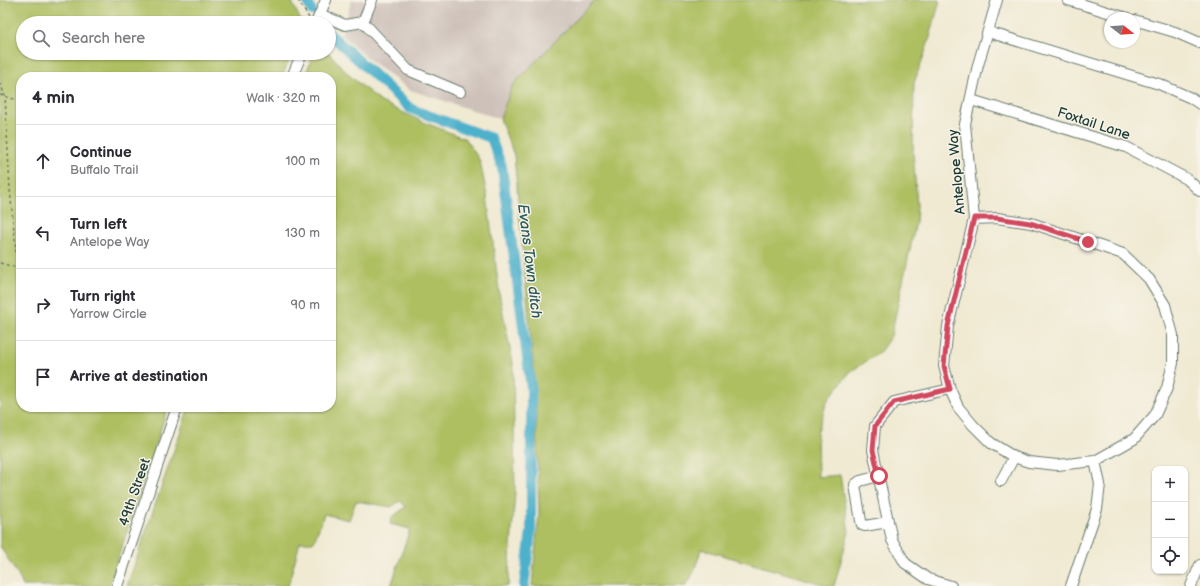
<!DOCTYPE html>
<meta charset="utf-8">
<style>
body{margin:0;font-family:"Balsamiq Sans",sans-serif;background:#f2f2f3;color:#2b2b33}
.controls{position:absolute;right:12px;bottom:12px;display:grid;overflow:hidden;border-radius:8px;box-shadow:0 1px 3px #0004}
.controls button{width:36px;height:36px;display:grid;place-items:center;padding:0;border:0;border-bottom:1px solid #e1e1e2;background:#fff;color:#2b2b33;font:20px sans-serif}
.compass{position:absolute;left:1104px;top:12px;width:36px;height:36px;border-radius:50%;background:#fff;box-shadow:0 1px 3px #0004;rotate:107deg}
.stop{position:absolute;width:12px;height:12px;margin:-9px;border:3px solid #d1495b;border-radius:50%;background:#fff}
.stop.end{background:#d1495b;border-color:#fff;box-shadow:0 1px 4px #0008}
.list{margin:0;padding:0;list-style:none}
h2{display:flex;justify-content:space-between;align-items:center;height:52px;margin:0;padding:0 16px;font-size:17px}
h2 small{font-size:13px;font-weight:400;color:#7c7c81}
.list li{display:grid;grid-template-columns:26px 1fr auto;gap:12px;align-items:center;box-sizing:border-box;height:72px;padding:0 16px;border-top:1px solid #e1e1e2}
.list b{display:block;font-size:15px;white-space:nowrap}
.list p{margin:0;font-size:13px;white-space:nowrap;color:#7c7c81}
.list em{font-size:13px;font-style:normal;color:#7c7c81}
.icon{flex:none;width:22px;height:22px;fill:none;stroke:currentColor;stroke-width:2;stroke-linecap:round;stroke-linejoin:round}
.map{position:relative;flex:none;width:1200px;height:586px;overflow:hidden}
.search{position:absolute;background:#fff;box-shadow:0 1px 3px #0004;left:16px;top:16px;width:320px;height:44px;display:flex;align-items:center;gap:10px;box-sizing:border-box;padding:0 14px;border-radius:22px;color:#7c7c81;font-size:15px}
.panel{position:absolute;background:#fff;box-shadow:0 1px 3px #0004;left:16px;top:72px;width:320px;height:340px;border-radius:16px}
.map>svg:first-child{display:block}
.industrial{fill:#cec1ba}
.green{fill:#aebf62;stroke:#667e4b}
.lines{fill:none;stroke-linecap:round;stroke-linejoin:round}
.canal{stroke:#4db1cc;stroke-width:10}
.minor-casing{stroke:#687a6c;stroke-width:12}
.path{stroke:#687a6c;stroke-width:1.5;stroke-dasharray:3 3;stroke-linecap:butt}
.minor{stroke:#fff;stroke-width:10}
.route{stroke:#d1495b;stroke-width:5}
.labels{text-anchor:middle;stroke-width:3;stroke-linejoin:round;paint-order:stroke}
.street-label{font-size:14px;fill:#1f3d34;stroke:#f7f3e8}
.water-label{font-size:15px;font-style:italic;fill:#2a5a5a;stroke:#f7f3e8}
</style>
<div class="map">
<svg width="1200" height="586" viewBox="0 0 1200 586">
<rect width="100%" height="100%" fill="#f7f3e8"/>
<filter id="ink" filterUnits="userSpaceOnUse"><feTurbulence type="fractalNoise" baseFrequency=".025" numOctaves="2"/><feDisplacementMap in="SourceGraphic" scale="8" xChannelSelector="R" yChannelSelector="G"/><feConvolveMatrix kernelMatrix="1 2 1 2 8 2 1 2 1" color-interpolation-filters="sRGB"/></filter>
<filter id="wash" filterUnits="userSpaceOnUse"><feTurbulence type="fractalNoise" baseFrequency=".012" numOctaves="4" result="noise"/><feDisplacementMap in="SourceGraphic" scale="16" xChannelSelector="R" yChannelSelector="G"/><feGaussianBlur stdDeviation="0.9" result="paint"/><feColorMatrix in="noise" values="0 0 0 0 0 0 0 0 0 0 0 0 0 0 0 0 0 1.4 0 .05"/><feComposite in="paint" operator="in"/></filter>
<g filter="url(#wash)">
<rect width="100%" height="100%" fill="#f0ead3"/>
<path class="industrial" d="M352,0H595L512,86L500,119L410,90L371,61L341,34Z"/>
<path class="green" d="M0,0H291L302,23H23V53H292L282,77H21V407H168L109,586H23L20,579L0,546Z
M595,0H940L929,41L914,83L913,152L917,205L916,222L891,336L879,353L850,372L827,401L817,434L818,477L840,475L849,532L834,586H829L701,549L695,570L686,586H532L539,514L535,384L514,155L500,119L512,86Z
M313,53H329L349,75L381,102L421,121L466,139L480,161L487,196L500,298L513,363L515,493L508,586H391L410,529L390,524L392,517L406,507L400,501L391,507L356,501L349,520L324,514L314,542H300L288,586H127L189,407H331V77H305Z"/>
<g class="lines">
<path class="canal" d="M306,0L312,11
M329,33L411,109L491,138L502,167L531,388V531L524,586"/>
</g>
</g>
<g filter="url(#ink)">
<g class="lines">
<defs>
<path id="minor" d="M372,0L363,22L408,70L460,92
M1068,0L1127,18
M320,14L345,25L363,22
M1134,20L1175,32L1200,43
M316,23L326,0
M988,32L1159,84L1191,98L1200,104
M292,77L302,53
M971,100L1126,147L1187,179L1200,191
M974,219L997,218L1031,223L1088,242L1123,254L1149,279L1165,305L1173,335V363L1167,388L1155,415L1134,439L1095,461L1057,465L1029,462L1014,457L991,443L973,425L958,407L950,389L944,366L948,326L974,219L965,124L978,65L997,0
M950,389L894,402L875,426L873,450L892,540L905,563L928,579L951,586
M879,476L860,481L855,485L861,521L862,525L865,526L888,522
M1001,481L1014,457
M117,586L177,407
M1071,586L1097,509L1100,484L1095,461
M1191,586L1200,565"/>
</defs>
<use href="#minor" class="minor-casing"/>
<path class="path" d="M298,0L309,18
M0,83L5,96L10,189L16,252L21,260
M0,95L21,101
M0,263L21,269"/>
<use href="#minor" class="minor"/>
</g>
</g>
<g class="lines" filter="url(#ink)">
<path class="route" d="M879,476L873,450L875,426L894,402L950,389L944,366L948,326L974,218H997L1030,223L1088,242"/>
</g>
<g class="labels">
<g class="street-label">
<text transform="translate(1094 123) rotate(18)" y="5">Foxtail Lane</text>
<text transform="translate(956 172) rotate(-95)" y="5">Antelope Way</text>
<text transform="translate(134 492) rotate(-71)" y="5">49th Street</text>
</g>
<g class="water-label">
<text transform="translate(530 261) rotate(83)" y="5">Evans Town ditch</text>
</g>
</g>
</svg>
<div class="controls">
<button>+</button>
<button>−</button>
<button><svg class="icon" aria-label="locate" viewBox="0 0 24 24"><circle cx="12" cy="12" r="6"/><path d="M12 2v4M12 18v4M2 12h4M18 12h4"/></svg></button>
</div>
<svg class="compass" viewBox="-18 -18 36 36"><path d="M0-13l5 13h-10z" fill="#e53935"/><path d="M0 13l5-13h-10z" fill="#7c7c81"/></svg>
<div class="stop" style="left:879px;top:476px"></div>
<div class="stop end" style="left:1088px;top:242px"></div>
<div class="search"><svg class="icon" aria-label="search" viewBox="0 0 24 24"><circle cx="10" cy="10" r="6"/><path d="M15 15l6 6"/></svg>Search here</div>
<section class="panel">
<h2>4 min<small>Walk · 320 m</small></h2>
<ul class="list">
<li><svg class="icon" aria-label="ahead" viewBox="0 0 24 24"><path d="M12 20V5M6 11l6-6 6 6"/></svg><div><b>Continue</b><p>Buffalo Trail</p></div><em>100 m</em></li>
<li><svg class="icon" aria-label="left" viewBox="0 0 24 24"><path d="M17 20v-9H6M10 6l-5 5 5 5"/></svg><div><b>Turn left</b><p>Antelope Way</p></div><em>130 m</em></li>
<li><svg class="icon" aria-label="right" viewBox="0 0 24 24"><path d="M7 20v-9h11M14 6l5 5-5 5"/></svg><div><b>Turn right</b><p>Yarrow Circle</p></div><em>90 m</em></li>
<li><svg class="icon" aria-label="arrive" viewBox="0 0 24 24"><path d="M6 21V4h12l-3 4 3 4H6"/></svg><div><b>Arrive at destination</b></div></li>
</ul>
</section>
</div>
